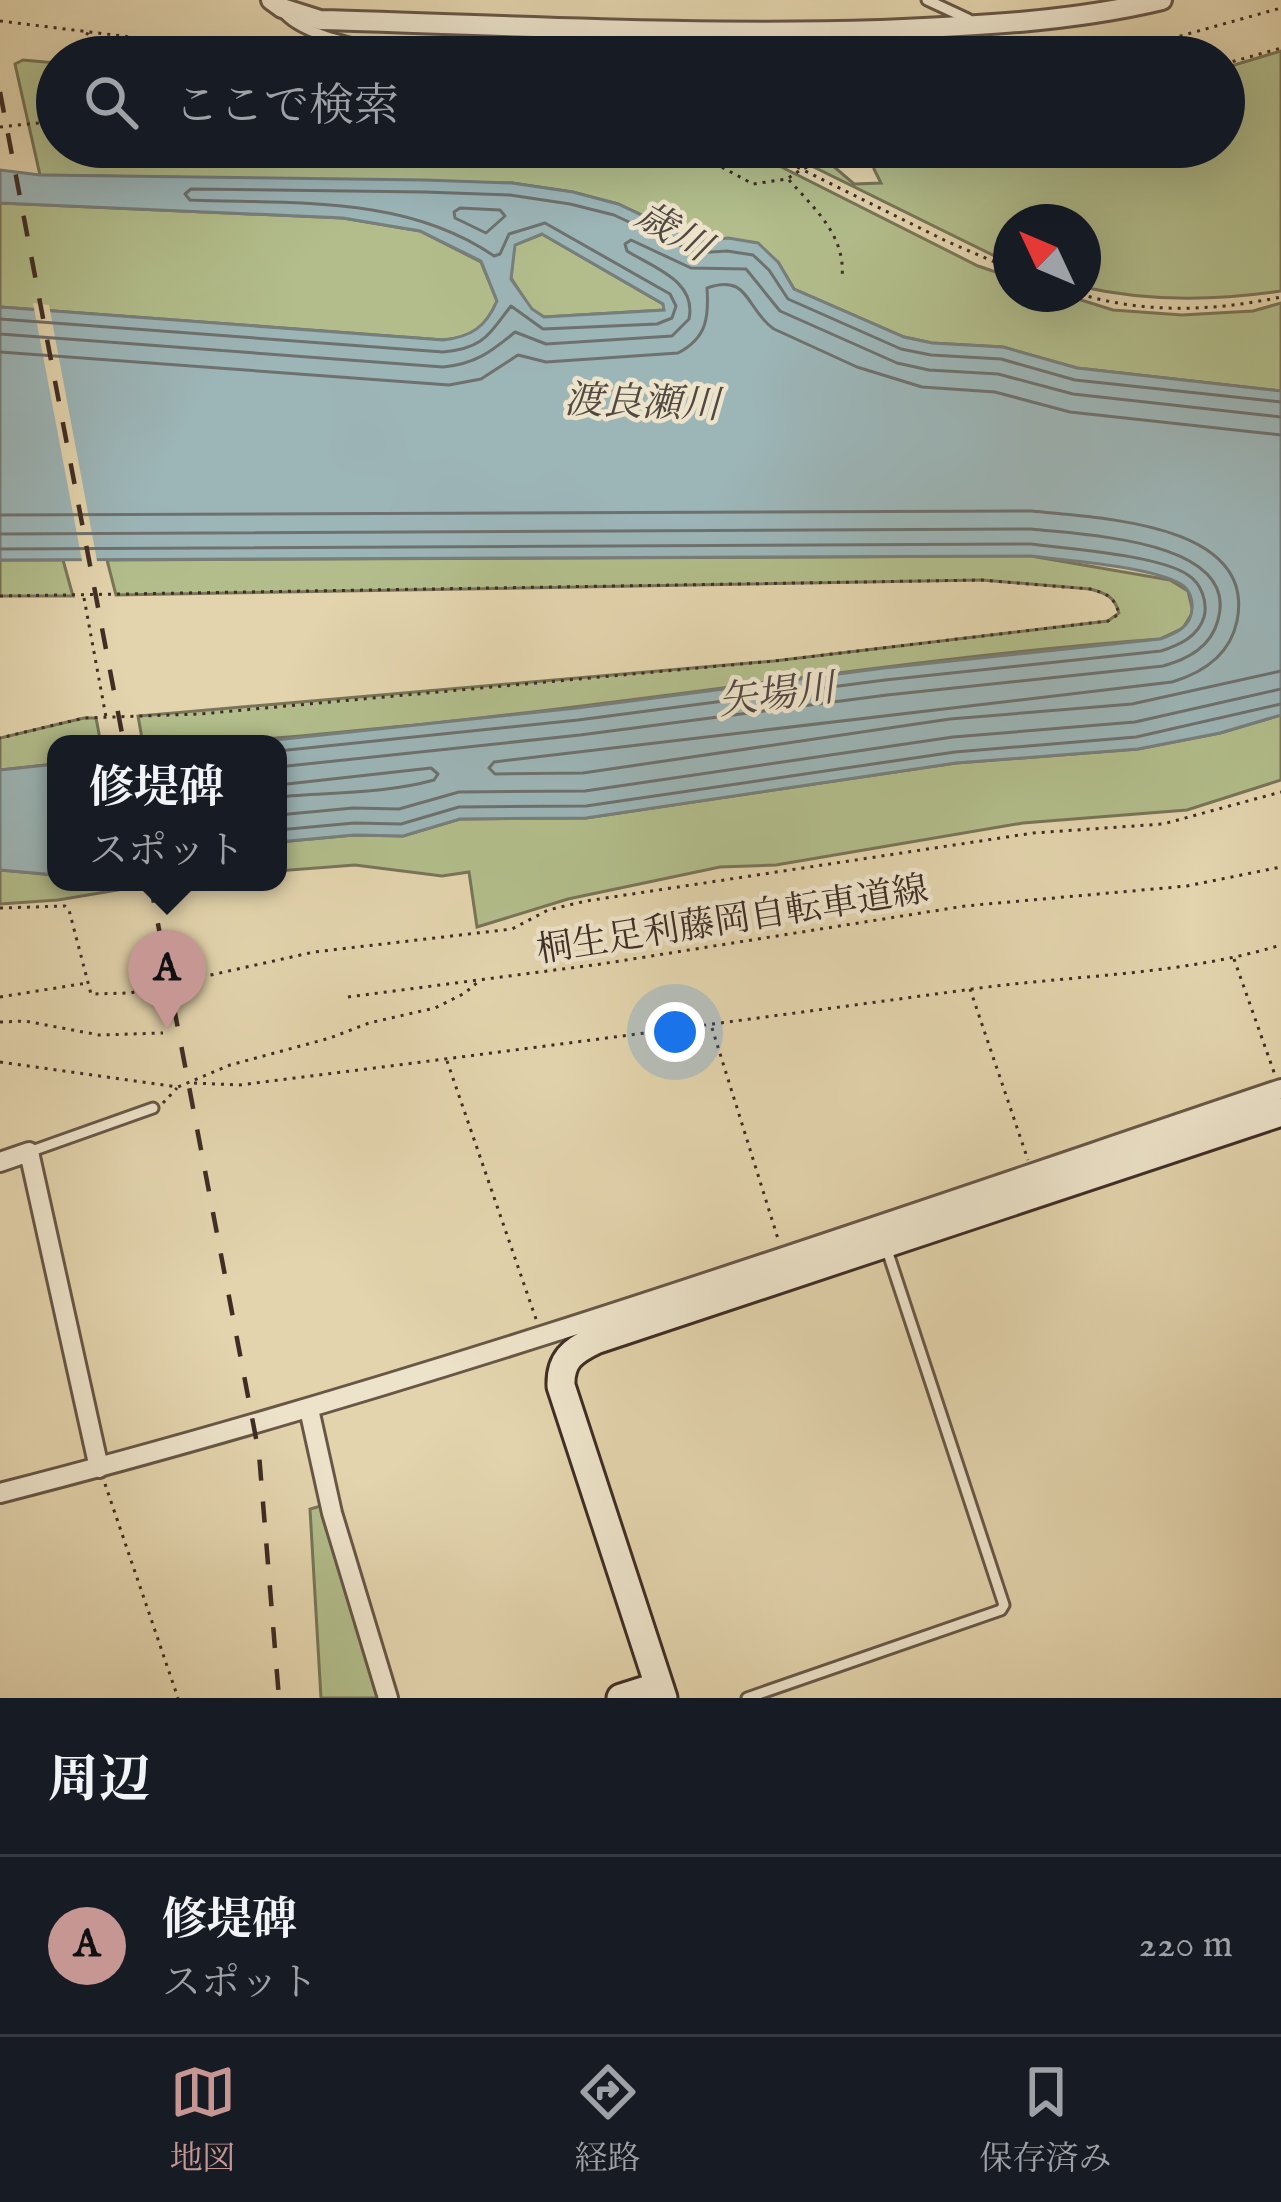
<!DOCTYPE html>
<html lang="ja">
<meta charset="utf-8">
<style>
body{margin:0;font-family:"IM FELL English","Noto Serif JP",serif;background:#242831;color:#f1f3f6}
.compass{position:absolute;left:993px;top:204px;width:108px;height:108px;border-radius:50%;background:#171b24;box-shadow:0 12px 48px #0002;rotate:314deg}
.you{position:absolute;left:675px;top:1032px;width:42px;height:42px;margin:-30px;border:9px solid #fff;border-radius:50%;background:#1a73e8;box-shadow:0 0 0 18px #1a73e833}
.badge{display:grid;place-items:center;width:78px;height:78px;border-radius:50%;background:#c59692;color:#111;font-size:39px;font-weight:700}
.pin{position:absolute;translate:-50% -99px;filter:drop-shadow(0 3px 6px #0008)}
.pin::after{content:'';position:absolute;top:63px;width:42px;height:36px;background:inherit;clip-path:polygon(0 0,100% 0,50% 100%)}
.popup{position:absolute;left:47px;top:735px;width:240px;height:156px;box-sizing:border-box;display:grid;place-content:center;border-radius:24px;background:#171b24;filter:drop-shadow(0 3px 9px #0005);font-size:39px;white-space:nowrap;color:#9ea1a6}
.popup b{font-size:45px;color:#f1f3f6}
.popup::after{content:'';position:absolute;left:50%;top:100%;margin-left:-24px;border:24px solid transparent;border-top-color:#171b24}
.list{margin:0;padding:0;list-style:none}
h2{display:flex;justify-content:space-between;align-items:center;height:156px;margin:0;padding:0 48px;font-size:51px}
h2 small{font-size:39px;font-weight:400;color:#9ea1a6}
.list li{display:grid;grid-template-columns:78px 1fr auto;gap:36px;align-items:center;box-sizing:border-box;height:180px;padding:0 48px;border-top:3px solid #363941}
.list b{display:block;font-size:45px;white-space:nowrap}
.list p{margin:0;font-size:39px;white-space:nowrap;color:#9ea1a6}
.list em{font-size:39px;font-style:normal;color:#9ea1a6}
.icon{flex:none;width:66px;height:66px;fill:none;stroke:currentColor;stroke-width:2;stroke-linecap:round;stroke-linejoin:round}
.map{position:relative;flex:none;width:1281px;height:1698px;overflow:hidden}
.search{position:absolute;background:#171b24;box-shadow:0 12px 48px #0002;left:36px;right:36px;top:36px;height:132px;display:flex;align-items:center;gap:30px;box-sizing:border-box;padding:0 42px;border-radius:66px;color:#9ea1a6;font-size:45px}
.sheet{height:336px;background:#171b24}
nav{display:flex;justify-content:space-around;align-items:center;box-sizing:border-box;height:168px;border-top:3px solid #363941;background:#171b24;font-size:33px;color:#9ea1a6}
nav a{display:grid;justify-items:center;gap:6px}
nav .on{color:#c59692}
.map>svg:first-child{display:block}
.green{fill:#b2bd8b;stroke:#787558;stroke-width:3}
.water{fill:#9cb5b7;stroke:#777f7d;stroke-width:3;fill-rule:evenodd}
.pier{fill:#e3d4ad}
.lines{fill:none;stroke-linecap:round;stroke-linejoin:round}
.shore{stroke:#6e716e;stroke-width:3}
.stream{stroke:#777f7d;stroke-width:4.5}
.lane-casing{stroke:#685747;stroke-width:15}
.street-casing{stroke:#685747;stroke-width:24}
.secondary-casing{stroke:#3f2d25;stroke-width:33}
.path{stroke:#3f2d25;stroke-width:3;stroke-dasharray:3 6;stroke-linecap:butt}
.lane{stroke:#ede3ca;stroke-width:9}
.street{stroke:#ede3ca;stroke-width:18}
.secondary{stroke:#ede3ca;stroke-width:27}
.rail{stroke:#3f2d25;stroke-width:4.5;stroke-dasharray:21 21;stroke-linecap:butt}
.labels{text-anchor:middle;stroke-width:9;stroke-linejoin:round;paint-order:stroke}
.street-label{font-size:36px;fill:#3f2d25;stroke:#ede3ca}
.water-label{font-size:39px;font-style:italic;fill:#524842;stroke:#ede3ca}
</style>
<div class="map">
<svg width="1281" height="1698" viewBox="0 0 1281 1698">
<rect width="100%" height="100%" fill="#e3d4ad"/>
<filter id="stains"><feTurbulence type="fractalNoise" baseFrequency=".00167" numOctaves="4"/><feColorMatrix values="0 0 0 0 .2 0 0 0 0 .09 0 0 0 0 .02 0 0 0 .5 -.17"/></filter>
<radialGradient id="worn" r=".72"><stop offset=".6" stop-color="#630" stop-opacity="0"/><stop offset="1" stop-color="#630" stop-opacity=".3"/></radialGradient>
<path class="green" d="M1281,51V291C1214,301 1149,302 1083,287V222H1011V264L773,147H826L825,159L854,184L881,183L874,169L871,147H1224V68Z
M23,60L57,63V147H742L978,266L1011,277V294H1062L1113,310L1182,315L1253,311L1281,303V391L1077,368L1003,347L932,343L904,337L794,289L778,262L699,242L618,204L572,192L512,183L40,175L15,64Z
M0,203L343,218L420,231L481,262L497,301C486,327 472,337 444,340L0,307Z
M542,234L663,304L665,310L544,317L531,309L511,278L514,245Z
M1031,556L1170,580L1188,591L1193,612L1183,628L1160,639C914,657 670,699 425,724C330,733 239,744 143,744L138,716L774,661L1108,621L1119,613C1115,597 1106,593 1090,589L982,580L116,595L107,560Z
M0,560H63L73,596H0Z
M1281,715V780L1187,810L1023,823L776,865L720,867L568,899L477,927L469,872L442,876L355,865L278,871V842L354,835L403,836L460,819L586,818L956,763L1138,749L1220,733Z
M84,718H96L101,744H56V764L0,770V738Z
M0,870L56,875V882H134L130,888L58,900L0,904Z
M324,1505L383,1698H321L310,1509Z"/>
<path class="water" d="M0,170L40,175L425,180L512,183L573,192L618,204L699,242L728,238L758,243L778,262L794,289L904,337L932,343L1003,347L1077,368L1281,391V715L1220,733L1138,749L956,763L586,818L460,819L403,836L354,835L278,842V744H237L577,708L884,668L1160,639C1175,634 1191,627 1192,609C1193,599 1189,589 1181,584C1150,566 1068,561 1031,556L0,560V307L443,340C471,337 486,327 497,301L481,261L420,231L343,218L0,203ZM542,234L663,304L664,310L544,317L532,309L511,279L515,245Z
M56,764V875L0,870V770Z"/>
<path class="pier" d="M33,303L49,305L98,566H83Z"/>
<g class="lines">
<path class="shore" d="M460,208L500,210L505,216L486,233L455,218L454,212Z
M0,319L443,352C484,348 488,335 511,306L543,329L657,324L672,318L676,306L670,294L545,223L509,234L500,254L494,256C406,195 293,204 190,200L185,194L191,189L424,192L510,195L570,204L614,215L696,253L727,251L753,255L769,270L788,299L901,349L931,355L1001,359L1075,380L1281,402
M0,334L443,367C475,364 491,352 515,332L546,344L672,336L689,319C697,281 654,268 627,251L625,244L631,240L691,268L746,269L780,311L897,363L929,370L998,374L1073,394L1281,417
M0,352L449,385L481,379L518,355L546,362L678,353C707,338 709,317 707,288C750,273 745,309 774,329L857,367L922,387L995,392L1070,412L1281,435
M0,515L1032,511C1096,518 1257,522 1237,621C1230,655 1202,673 1172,682L494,762L489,768L495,774L583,773L950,719L1132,704L1281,671
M0,534L1031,529C1081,535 1241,539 1218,620C1211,647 1188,659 1163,666L887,695L580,735L278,767
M0,549L1031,544C1069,549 1159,555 1188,575C1201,583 1208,602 1204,617C1198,637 1179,645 1161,651L885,680L578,720L278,751
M278,785L431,768L438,774L434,780C384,794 330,792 278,797
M278,815L353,808L399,809L459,792L585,791L953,737L1135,722L1281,689
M278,830L354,823L401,824L459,807L586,806L955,752L1136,737L1281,704"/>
<path class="stream" d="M318,1414L370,1398"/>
<defs>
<path id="lane" d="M927,0L968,19
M282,10C300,38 376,48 409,57
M29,1152L153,1108
M747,1698L1001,1610L1004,1605L887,1250"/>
<path id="street" d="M271,0L282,8L320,20C507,25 692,36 880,30C974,26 1070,22 1162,0
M0,1162L29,1152L99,1468
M309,1409L332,1513L388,1698
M0,1493C434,1382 857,1232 1281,1089"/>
<path id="secondary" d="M621,1698L659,1686
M663,1698L561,1386C560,1360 572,1351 595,1340L1281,1112"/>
</defs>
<use href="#lane" class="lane-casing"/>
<use href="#street" class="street-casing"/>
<use href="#secondary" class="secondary-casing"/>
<path class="path" d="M0,21L294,57
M86,33L105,45L154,57
M1074,57L1130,50L1281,8
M1224,64L1281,48
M0,127L57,121
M608,147L703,157L753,184L787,179L802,169L848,154V147
M757,147L946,241L1011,269
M789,180C815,209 846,236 842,278
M1080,294C1145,314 1215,311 1281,297
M0,596L982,580L1090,589C1106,593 1115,597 1119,614L1108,621L774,661L200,714L84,718L0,738
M84,598L106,717
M0,908L65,906L69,910L91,994L130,993L314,952L512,929L548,910L586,901L1033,833L1163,824L1281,792
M1234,959L1275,1075
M970,989L1028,1160
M0,997L87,983
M348,997L601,964L965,906L1187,886L1281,867
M0,1022L25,1021L99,1035L163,1033
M712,1028L779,1242
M447,1061L536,1319
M0,1062L178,1087L230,1065L330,1038L369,1023L435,1008L465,993L480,980
M194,1083L239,1085C481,1055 723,1023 965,990C1069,975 1179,976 1281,945
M163,1103L177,1088
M105,1484L178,1698"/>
<use href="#lane" class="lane"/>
<use href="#street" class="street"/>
<use href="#secondary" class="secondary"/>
<path class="rail" d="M0,92L124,744
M150,882L259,1454L279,1698"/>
</g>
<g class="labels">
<g class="street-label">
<text transform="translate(732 918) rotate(-9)" y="13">桐生足利藤岡自転車道線</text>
</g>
<g class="water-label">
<text transform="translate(674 230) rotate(30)" y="14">歳川</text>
<text transform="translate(642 401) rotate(2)" y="14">渡良瀬川</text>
<text transform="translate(776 693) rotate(-7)" y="14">矢場川</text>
</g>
</g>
<rect width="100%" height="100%" filter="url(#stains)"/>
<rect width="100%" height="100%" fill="url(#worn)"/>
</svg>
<svg class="compass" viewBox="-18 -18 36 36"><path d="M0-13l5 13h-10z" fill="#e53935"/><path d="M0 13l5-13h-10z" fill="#9ea1a6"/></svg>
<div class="you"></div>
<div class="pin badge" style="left:167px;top:1029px">A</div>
<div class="popup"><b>修堤碑</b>スポット</div>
<div class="search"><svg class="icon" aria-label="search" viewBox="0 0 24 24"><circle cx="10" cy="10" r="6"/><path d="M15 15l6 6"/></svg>ここで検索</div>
</div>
<section class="sheet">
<h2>周辺<small></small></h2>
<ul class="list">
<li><span class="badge">A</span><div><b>修堤碑</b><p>スポット</p></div><em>220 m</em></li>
</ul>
</section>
<nav>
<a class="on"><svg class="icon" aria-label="map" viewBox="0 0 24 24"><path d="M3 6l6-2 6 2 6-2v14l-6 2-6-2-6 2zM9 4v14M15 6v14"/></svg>地図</a>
<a><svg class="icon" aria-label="directions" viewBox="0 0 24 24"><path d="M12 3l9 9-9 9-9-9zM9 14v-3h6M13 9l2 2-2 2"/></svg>経路</a>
<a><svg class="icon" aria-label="saved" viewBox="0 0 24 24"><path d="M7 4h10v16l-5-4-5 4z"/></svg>保存済み</a>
</nav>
